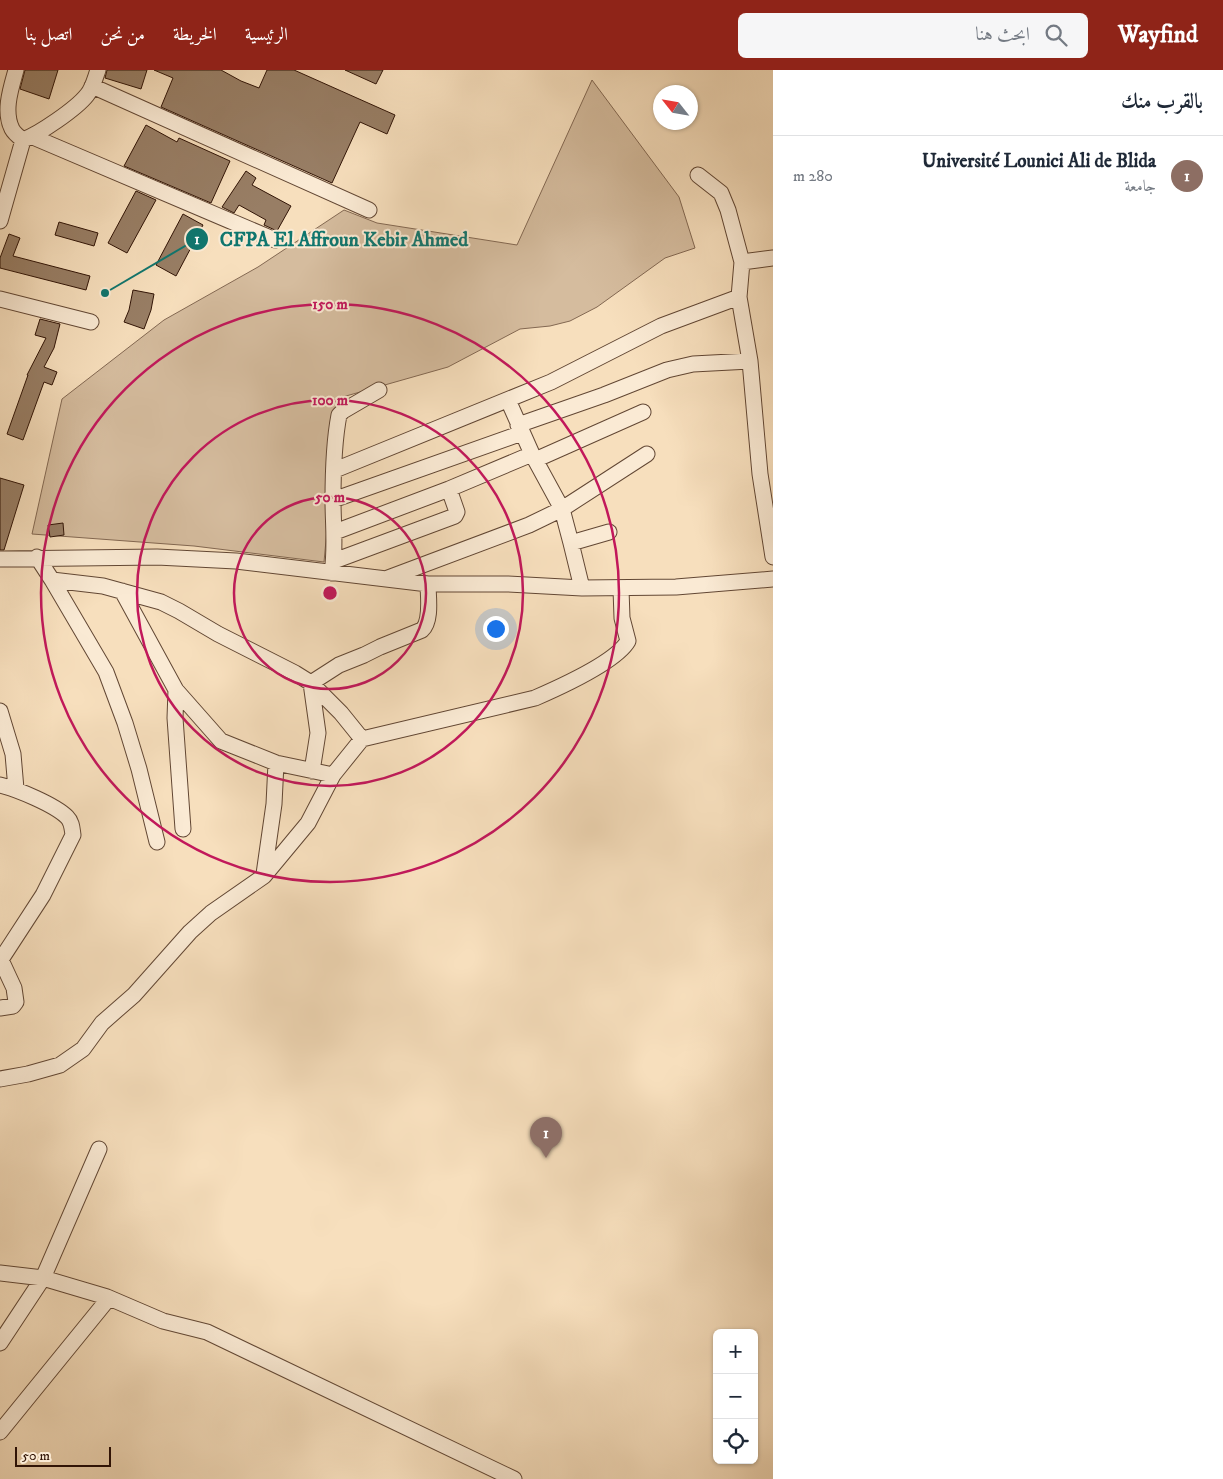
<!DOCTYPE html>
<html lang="ar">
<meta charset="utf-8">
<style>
body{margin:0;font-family:"IM FELL DW Pica",Amiri,serif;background:#f6f6f7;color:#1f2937;direction:rtl}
.controls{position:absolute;right:15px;bottom:15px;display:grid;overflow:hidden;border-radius:8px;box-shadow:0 1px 4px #0004}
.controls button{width:45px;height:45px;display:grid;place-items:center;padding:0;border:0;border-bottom:1px solid #e0e1e3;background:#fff;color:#1f2937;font:25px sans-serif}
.compass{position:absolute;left:653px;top:15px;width:45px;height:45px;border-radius:50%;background:#fff;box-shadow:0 1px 4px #0004;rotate:301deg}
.scale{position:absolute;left:15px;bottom:12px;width:96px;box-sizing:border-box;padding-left:5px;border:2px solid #311406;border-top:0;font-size:14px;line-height:18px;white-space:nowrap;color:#311406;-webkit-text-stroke:4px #faead4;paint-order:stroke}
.you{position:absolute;left:495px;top:558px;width:18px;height:18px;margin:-12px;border:4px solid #fff;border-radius:50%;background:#1a73e8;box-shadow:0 0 0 8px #1a73e833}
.badge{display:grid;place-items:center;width:32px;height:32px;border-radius:50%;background:#8f2418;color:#fff;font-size:16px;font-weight:700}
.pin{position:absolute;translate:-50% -41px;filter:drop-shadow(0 1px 2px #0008)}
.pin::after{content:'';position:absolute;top:26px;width:18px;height:15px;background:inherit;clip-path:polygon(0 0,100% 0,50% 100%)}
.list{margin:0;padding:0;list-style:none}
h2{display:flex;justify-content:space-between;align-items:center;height:65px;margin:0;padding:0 20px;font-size:21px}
h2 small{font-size:16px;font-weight:400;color:#747a83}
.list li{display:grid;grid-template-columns:32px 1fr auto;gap:15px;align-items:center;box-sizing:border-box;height:80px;padding:0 20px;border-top:1px solid #e0e1e3}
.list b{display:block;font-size:19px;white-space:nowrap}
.list p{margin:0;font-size:16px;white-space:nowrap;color:#747a83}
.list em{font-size:16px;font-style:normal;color:#747a83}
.icon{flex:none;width:28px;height:28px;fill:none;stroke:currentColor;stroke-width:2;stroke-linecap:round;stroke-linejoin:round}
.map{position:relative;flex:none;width:773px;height:1409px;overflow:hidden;direction:ltr}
header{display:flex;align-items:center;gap:30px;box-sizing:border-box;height:70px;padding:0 25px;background:#8f2418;color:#fff}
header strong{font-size:24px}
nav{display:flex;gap:28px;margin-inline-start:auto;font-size:18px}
.search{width:350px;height:45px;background:#f6f6f7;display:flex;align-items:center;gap:12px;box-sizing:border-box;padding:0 18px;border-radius:8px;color:#747a83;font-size:19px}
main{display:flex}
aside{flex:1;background:#fff}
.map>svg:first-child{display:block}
.green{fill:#d5bc9e;stroke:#836852}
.building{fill:#987e65;stroke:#311406}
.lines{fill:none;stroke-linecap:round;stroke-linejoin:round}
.street-casing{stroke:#624734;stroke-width:17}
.street{stroke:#faead4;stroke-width:15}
.ring{fill:none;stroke:#c2185b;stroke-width:2.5}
.centre{fill:#c2185b;stroke:#faead4;stroke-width:2.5}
.ring-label{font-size:15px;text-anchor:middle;font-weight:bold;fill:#c2185b;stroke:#faead4;stroke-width:4;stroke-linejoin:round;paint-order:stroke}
.leader{fill:none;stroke:#0f766e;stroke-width:2}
.callout-dot{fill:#0f766e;stroke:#faead4;stroke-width:2}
.mark-label{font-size:15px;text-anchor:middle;font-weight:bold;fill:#fff}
.callout-label{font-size:20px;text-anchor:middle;font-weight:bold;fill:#0f766e;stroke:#faead4;stroke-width:4;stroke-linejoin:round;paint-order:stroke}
</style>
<header>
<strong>Wayfind</strong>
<div class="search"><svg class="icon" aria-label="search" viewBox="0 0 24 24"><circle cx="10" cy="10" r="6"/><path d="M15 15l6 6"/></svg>ابحث هنا</div>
<nav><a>الرئيسية</a><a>الخريطة</a><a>من نحن</a><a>اتصل بنا</a></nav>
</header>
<main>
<aside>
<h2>بالقرب منك<small></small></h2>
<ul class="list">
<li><span class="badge" style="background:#8d6e63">1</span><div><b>Université Lounici Ali de Blida</b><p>جامعة</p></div><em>280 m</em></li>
</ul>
</aside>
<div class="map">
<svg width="773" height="1409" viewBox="0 0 773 1409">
<rect width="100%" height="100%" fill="#f7dfbd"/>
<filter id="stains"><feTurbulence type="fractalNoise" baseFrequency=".004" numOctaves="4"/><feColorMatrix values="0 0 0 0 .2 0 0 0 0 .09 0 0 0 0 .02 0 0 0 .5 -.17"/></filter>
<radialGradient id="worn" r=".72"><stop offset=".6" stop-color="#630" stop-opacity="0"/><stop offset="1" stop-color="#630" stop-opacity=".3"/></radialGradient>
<path class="green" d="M592,10L679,127L695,178L665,188L597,237L570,251L550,256L520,259L448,297L339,328L324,492L194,476L32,464L62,329L164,250L258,197L344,140L377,153L517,175Z"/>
<path class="building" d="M25,0H58L49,29L20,19Z
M107,0H147L141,19L105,8Z
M154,0H221L241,11L259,18L267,0H294L395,45L387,64L360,52L332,113L161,37L173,8Z
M345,0H383L376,14Z
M146,55L177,72L179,68L230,91L211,133L124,96Z
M246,101L256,108L252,115L291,136L277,161L264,155L266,150L239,135L234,143L222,137Z
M136,121L156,130L127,183L108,173Z
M183,144L203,155L176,206L156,195Z
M59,152L98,163L94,176L55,165Z
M9,164L20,168L13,186L90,206L86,220L0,198V188Z
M133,220L154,224L151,240L144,259L124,252L129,240Z
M40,249L60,254L54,278L44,297L57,302L52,315L44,312L23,370L7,364L28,305H27L46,268L35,265Z
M0,408L24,415L4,480H0Z
M63,453L64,465L50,467L48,455Z"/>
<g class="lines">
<defs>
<path id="street" d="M16,0C11,18 3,41 12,59C14,63 19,67 23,70C39,64 76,39 87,25C93,18 95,8 98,0
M92,16L369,140
M33,67L275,170
M698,105L721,123L728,140L742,192L739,227
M0,151L23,70
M742,192L773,188
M0,229L91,252
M508,330L532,384L562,439L571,473L582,518
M518,355L604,325L667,300L693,294L750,291
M535,390L643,342
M335,400L551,312L661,256L739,227L750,291L760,404L773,487
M333,430L522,363
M335,462L449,419L532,384
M571,473L609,462
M37,487L52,510L106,602L125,653L139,699L157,772
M0,489L157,487L236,491L428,514H508L582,518L676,517L773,509
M334,491L455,446L457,442L449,419
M332,503C336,478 333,455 333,430C333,404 334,371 339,345L343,341L379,320
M388,508L529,455L562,439L647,384
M122,521L176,620L221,671L276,693L333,705
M176,620L175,648L183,759
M0,641L13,684L16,719
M362,669L535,628C558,618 616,592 628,571L622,548L621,519
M312,701L318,663L311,613L339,595L364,585L380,577L422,560C432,551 428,526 428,514
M0,715C17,719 55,735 67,747C72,752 72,758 73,765L43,825L0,891
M264,804L274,734L276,693
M0,938L13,936L16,932L14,918L1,890
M0,1009L28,1004L60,995L83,979L102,953L134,925L190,862L211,843L264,806L308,753L333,705L362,669L341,643L311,613L295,603L218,564L179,541L161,532L103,516L52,510
M0,1203L43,1208L107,1227L163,1251L207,1262L514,1409
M0,1273L43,1208L99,1079
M0,1362L109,1228"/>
</defs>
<use href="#street" class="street-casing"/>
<use href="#street" class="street"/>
</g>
<g class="ring">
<circle cx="330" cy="523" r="96"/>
<circle cx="330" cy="523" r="193"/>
<circle cx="330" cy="523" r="289"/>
</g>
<circle cx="330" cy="523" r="8" class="centre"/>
<g class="ring-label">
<text x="330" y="239">150 m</text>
<text x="330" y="335">100 m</text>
<text x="330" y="432">50 m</text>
</g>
<path class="leader" d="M105 223L197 169"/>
<g class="callout-dot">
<circle cx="105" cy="223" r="5"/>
<circle cx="197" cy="169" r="12"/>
</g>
<g class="mark-label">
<text x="197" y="174">1</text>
</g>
<g class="callout-label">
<text x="344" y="176">CFPA El Affroun Kebir Ahmed</text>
</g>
<rect width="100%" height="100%" filter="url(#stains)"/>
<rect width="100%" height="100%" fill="url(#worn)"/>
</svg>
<div class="controls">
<button>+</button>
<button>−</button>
<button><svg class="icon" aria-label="locate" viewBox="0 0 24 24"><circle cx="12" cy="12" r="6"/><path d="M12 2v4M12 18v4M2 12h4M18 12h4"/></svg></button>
</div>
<svg class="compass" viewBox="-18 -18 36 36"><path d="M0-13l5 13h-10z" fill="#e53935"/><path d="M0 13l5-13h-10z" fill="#747a83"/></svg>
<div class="scale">50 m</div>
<div class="you"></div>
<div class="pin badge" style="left:546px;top:1088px;background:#8d6e63">1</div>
</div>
</main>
